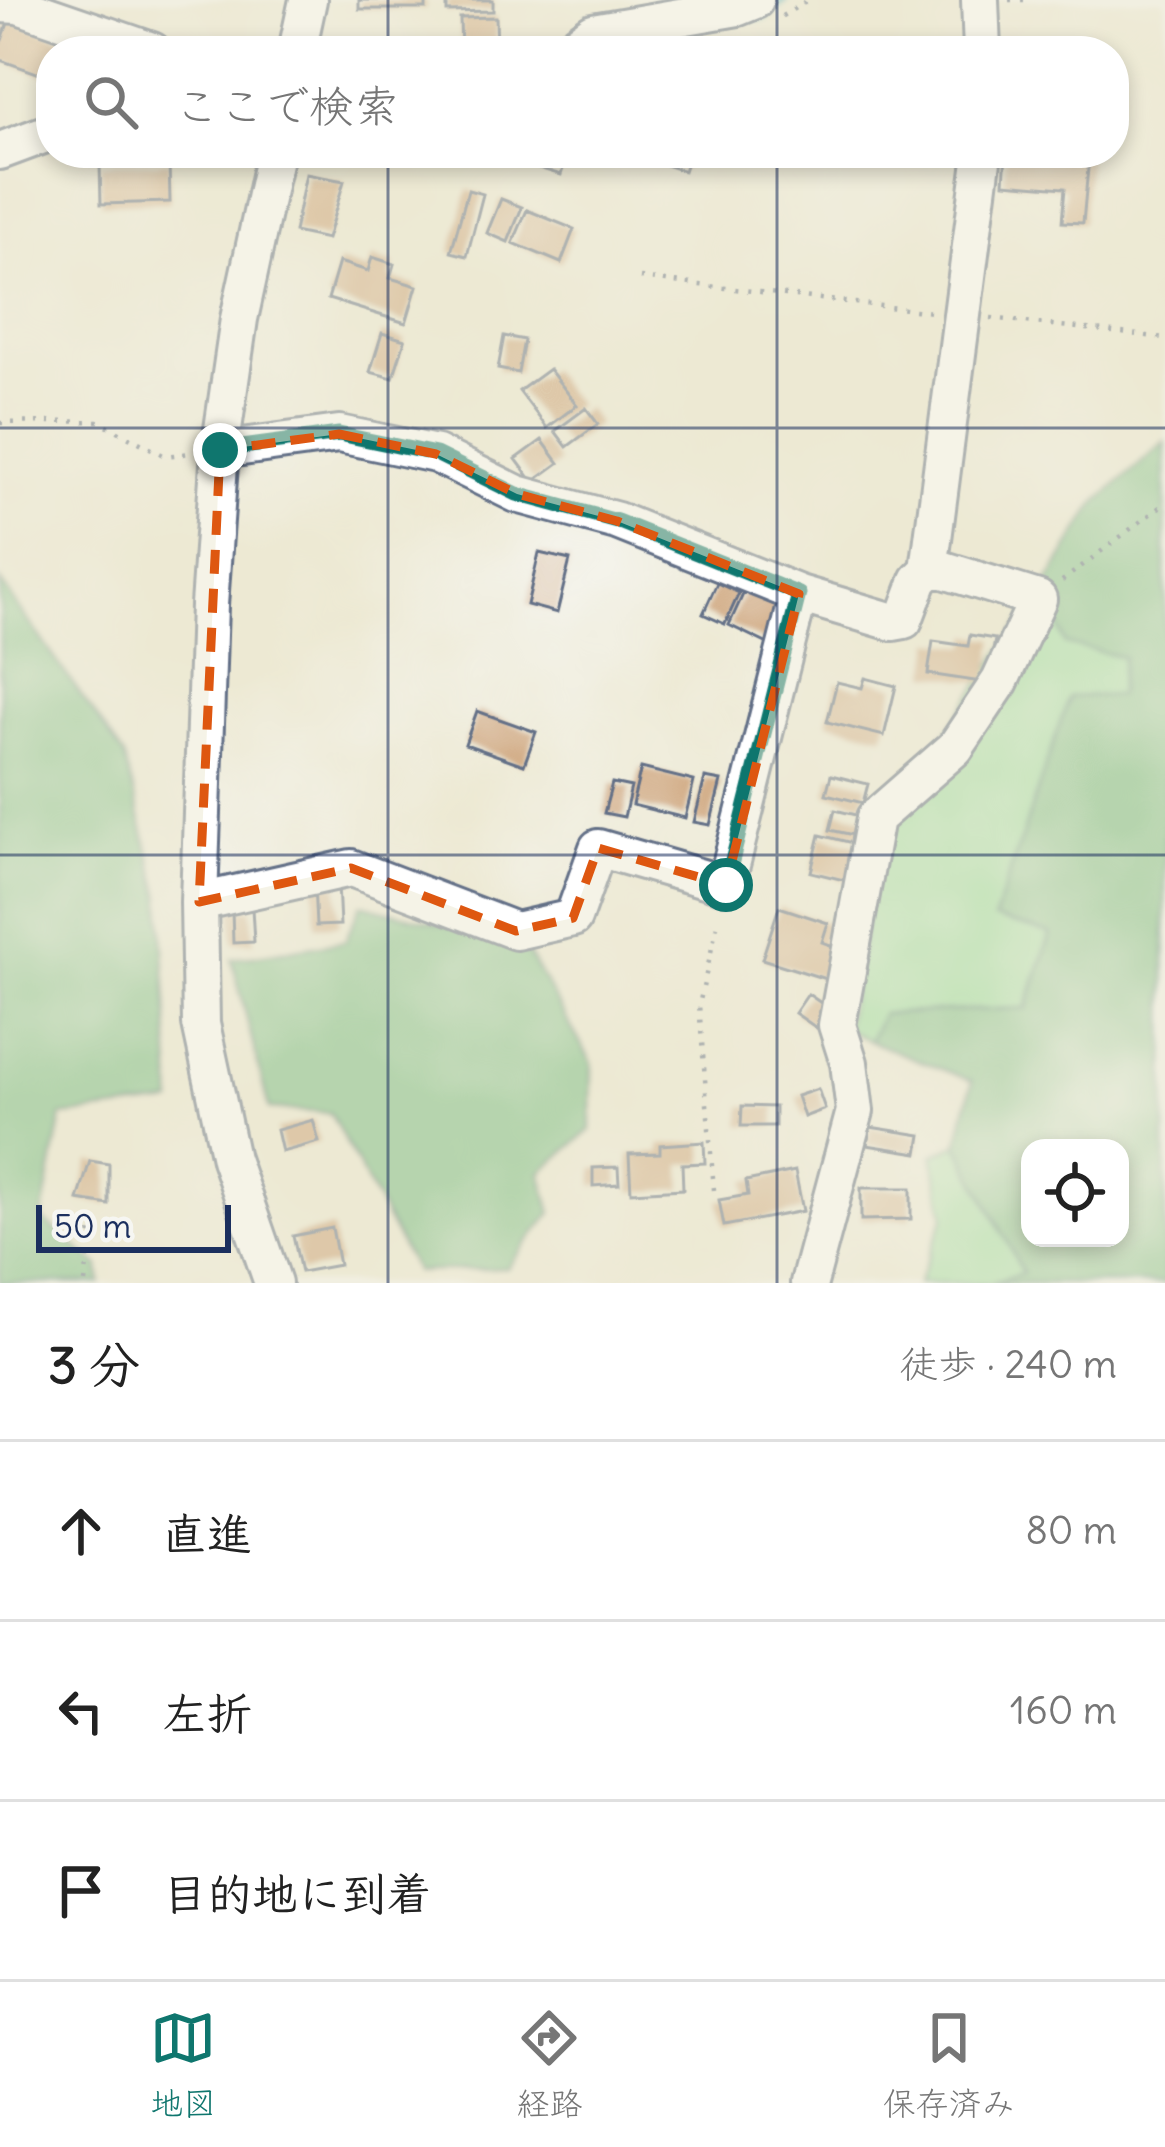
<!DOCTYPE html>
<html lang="ja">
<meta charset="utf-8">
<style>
body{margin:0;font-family:Delius,"Klee One",sans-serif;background:#f2f2f2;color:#222}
.controls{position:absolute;right:36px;bottom:36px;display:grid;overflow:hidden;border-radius:24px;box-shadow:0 6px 18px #0003}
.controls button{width:108px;height:108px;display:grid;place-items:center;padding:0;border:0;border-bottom:3px solid #e0e0e0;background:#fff;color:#222;font:60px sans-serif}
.scale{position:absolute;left:36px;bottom:30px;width:195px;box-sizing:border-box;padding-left:12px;border:6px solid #1b2f5e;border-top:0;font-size:33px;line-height:42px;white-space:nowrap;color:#1b2f5e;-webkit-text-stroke:9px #f6f6f2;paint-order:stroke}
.stop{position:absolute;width:36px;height:36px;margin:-27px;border:9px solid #0f766e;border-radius:50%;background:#fff}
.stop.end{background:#0f766e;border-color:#fff;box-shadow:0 3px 12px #0008}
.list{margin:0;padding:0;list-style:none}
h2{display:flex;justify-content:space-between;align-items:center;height:156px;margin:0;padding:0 48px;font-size:51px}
h2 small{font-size:39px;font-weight:400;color:#767676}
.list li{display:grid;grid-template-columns:78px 1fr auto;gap:36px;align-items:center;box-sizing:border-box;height:180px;padding:0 48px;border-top:3px solid #e0e0e0}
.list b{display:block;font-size:45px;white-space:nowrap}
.list em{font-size:39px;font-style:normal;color:#767676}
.icon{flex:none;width:66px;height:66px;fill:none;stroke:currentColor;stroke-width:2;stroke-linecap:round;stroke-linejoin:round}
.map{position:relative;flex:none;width:1165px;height:1283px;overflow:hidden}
.search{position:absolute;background:#fff;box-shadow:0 6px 18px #0003;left:36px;right:36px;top:36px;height:132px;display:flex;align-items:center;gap:30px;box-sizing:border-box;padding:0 42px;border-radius:48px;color:#767676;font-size:45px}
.sheet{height:696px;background:#fff}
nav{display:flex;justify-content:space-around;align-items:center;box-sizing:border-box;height:168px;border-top:3px solid #e0e0e0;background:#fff;font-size:33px;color:#767676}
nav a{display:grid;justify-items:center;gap:6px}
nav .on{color:#0f766e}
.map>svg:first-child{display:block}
.green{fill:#8fdb97;stroke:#55857a;stroke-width:3}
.forest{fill:#73bb80;stroke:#47756f;stroke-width:3;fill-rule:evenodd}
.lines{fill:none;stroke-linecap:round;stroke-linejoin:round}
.stream{stroke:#41b1bc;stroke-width:8}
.building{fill:#cca075}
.minor-casing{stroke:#647087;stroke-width:42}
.path{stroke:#647087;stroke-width:4.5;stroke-dasharray:3 9;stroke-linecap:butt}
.minor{stroke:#fff;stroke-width:36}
.route{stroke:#0f766e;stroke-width:15}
.marked{fill:none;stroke:#de5710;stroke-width:9;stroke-dasharray:24 15;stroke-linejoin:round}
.grid{fill:none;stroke:#1b2f5e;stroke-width:3;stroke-opacity:0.55}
</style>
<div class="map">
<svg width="1165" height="1283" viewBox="0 0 1165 1283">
<rect width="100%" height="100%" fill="#f6f6f2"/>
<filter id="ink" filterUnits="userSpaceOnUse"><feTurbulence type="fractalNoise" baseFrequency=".00833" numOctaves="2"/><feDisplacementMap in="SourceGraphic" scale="24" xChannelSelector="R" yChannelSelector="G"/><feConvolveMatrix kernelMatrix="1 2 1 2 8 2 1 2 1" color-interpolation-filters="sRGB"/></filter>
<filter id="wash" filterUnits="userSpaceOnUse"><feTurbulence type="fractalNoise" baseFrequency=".004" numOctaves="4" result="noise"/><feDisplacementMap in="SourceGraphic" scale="48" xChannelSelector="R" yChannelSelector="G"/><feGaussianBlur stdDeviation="2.7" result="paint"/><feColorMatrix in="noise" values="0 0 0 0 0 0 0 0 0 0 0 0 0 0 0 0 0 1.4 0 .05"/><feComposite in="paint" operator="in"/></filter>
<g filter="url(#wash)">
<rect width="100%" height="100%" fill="#ede9d3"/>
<path class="green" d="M1046,586L1123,656L1118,696L995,918L1051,933L1026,1008L882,1014L869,1041L845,1028L885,823Z
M958,1144L1023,1273L990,1283H918L945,1216L933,1155Z"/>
<path class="forest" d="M1165,442V1283H990L1023,1273L958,1144L972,1081L869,1041L882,1014L1027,1008L1051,934L994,919L1069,697L1118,695L1123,657L1065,644L1046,586L1095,504ZM1030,1148H1120V1238H1030Z
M0,581L124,756L161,896L173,1103L62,1116L42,1219L99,1266L101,1283H0Z
M361,904L523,945L592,1063L591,1130L541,1172L552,1213L507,1268L415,1272L330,1113L269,1109L232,959L345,941Z"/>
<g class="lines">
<path class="stream" d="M756,18L764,17L784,0"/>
</g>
<g id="blocks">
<path class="building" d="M359,0H426V9H359Z
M447,0H493V11L447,12Z
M496,17L497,51H461L460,18Z
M9,20L73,42L70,51H51V78L0,60V46Z
M539,153H568L561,175L535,167Z
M630,153H690L684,171Z
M1006,153H1073L1089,157L1083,223L1062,222L1065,188L1004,183Z
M169,162L170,202L101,204L100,164Z
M306,174L344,181L327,239L294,232Z
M468,190L483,194L467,256L451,252Z
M501,199L522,207L508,242L487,233Z
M527,210L574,229L561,263L513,243Z
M372,257L394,264L390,278L417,286L406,323L328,299L339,262L368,271Z
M382,333L405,340L393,378L370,372Z
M504,336L524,340L518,373L498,369Z
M549,369L577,405L547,428L519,391Z
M586,408L598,424L567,447L555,431Z
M542,440L559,463L533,482L516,459Z
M539,553L570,560L557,613L527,605Z
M717,583L739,593L725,624L703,614Z
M745,590L784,609L768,644L729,625Z
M970,635L995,639L988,683L928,674L933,641L968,646Z
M865,678L896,686L884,736L827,722L837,682L862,688Z
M477,711L536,732L524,765L465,744Z
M641,768L694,781L685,818L632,805Z
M831,775L868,784L863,803L826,794Z
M705,778L721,781L710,825L694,822Z
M612,783L631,787L624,817L604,813Z
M835,810L868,818L863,837L830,830Z
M820,835L861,845L852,882L811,872Z
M314,884H338L340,925L316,926Z
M779,907L828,923L822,942L839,948L829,980L762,959Z
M252,908L254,942L233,943L232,909Z
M808,994L831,1010L818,1029L795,1013Z
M818,1089L825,1109L804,1117L797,1096Z
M742,1106L775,1107V1126H741Z
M313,1120L319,1142L282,1152L277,1130Z
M870,1127L921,1135L918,1153L867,1145Z
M704,1142L705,1163L682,1164L683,1189L631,1192L629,1154L660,1153V1145Z
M90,1161L109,1164V1205L78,1200Z
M618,1167L619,1184L593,1186V1168Z
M795,1171L803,1211L724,1226L719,1200L748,1195L746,1181Z
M861,1188H911V1219L861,1220Z
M332,1228L339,1265L301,1272L293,1236Z"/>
</g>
</g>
<g filter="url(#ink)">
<use href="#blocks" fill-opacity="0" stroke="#647087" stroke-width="3"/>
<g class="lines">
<defs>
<path id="minor" d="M980,0L982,51
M0,4L18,5L152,51
M297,51L308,0
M567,51L593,32L738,7L755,0
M0,151L51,132
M220,450L339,434L436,454L517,494L617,521L799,594L893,622L904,620L919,580L929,570H944L1038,599L1000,681L955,748L875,818L837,1025L849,1063L855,1111L809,1283
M929,570L983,153
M199,902L351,868L516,931L573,918L598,848L726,885L799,594
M273,1283L230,1159L201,1024L199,902L209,605L220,450L239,319L275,153"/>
</defs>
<use href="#minor" class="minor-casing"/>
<path class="path" d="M1009,0H1031
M782,16L809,0
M640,278L932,312
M991,318L1165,338
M0,423L99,421L165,456L191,453
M1062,581L1165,503
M714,1190L699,1005L719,917
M85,1283L92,1223"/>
<use href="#minor" class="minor"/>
</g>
</g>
<g class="lines" filter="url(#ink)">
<path class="route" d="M220,450L339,434L436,454L517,494L617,521L799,594L726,885"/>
</g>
<path d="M0 0H1165V1283H0ZM339,434L436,454L517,494L617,521L799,594L726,885L598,848L573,918L516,931L351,868L199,902L220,450Z" fill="#ede9d3" fill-opacity=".55" fill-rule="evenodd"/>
<path class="marked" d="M339,434L436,454L517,494L617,521L799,594L726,885L598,848L573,918L516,931L351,868L199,902L220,450Z"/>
<path class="grid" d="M388,0V51M777,0V51M388,153V1283M777,153V1283M0,428H1165M0,855H1165"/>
</svg>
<div class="controls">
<button><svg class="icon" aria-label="locate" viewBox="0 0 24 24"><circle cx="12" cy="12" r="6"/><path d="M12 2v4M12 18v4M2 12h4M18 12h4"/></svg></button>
</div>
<div class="scale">50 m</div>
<div class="stop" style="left:726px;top:885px"></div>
<div class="stop end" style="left:220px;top:450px"></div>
<div class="search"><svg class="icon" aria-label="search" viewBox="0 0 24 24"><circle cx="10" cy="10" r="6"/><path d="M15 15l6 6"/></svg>ここで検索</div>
</div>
<section class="sheet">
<h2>3 分<small>徒歩 · 240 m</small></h2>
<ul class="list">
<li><svg class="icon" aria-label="ahead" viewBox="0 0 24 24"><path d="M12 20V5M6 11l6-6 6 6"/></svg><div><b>直進</b></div><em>80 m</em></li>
<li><svg class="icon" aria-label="left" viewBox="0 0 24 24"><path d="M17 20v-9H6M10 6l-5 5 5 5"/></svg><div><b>左折</b></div><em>160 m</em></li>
<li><svg class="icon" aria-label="arrive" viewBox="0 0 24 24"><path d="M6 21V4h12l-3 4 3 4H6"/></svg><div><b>目的地に到着</b></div></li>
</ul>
</section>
<nav>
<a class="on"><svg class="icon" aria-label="map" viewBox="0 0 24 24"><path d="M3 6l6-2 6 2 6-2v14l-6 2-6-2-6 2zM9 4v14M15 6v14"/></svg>地図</a>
<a><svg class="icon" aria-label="directions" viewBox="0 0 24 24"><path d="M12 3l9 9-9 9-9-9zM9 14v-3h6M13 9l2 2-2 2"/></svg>経路</a>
<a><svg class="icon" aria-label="saved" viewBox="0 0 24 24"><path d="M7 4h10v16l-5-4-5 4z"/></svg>保存済み</a>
</nav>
